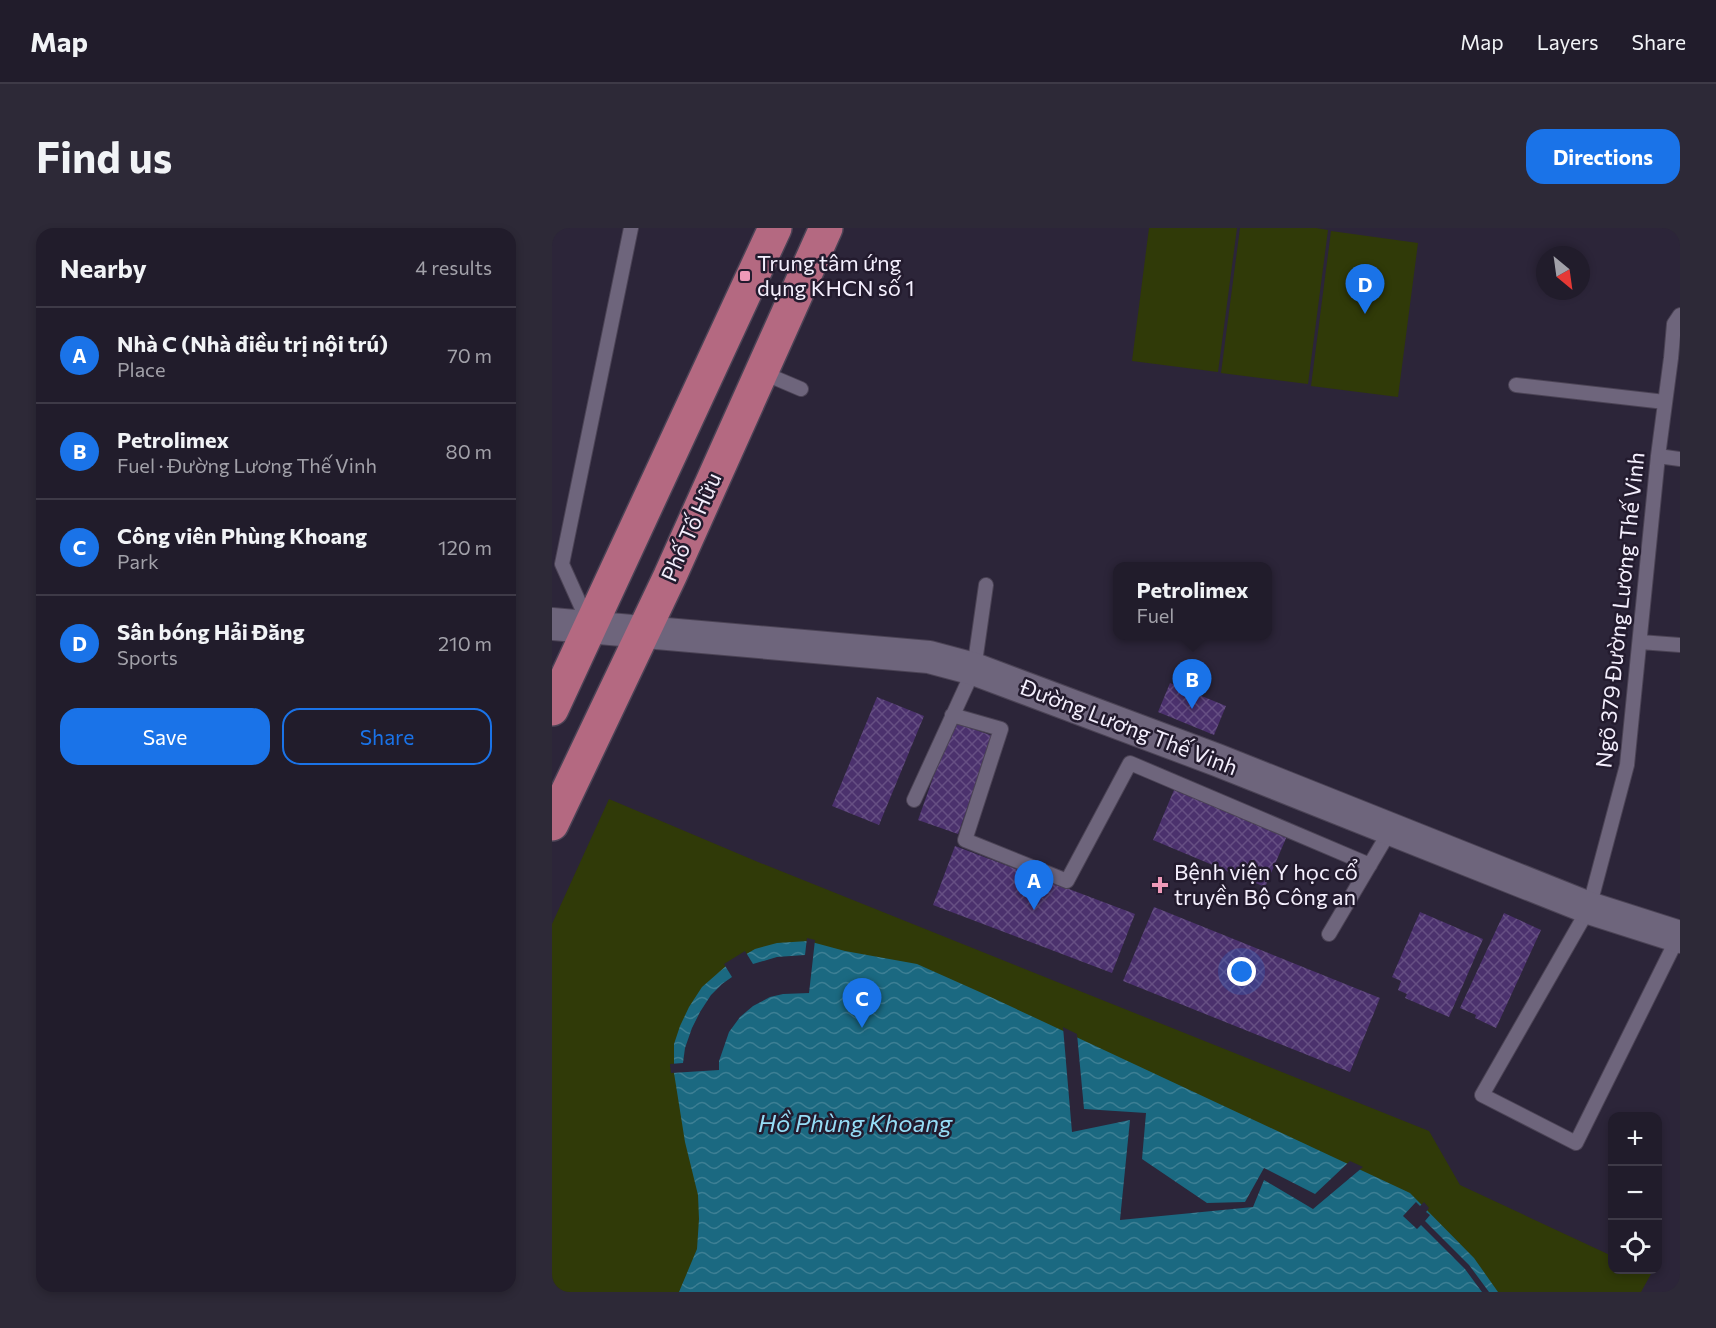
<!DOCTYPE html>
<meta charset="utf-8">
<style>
body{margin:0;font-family:Commissioner,sans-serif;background:#2d2937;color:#f1f3f6}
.controls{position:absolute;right:18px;bottom:18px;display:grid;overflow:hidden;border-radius:12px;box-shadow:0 3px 9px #0003}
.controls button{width:54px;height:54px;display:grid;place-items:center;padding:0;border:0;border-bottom:2px solid #3e3a47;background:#211c2b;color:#f1f3f6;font:30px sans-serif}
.compass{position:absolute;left:984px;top:18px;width:54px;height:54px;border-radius:50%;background:#211c2b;box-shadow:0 3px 9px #0003;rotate:151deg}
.you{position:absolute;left:690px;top:744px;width:21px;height:21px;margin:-15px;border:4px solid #fff;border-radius:50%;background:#1a73e8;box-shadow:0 0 0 9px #1a73e833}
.badge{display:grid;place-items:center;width:39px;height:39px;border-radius:50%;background:#1a73e8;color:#fff;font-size:20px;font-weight:700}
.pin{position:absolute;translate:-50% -50px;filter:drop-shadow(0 2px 3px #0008)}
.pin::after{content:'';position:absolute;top:32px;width:21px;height:18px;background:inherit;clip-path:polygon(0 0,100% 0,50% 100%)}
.popup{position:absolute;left:561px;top:334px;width:159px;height:78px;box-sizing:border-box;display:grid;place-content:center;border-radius:12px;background:#211c2b;filter:drop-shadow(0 2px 4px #0005);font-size:20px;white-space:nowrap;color:#a2a1a9}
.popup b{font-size:22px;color:#f1f3f6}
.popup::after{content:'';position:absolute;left:50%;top:100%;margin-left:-12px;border:12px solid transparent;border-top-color:#211c2b}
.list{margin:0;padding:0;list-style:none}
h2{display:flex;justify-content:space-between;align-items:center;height:78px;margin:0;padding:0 24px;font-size:26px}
h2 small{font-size:20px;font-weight:400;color:#a2a1a9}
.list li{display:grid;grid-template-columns:39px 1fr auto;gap:18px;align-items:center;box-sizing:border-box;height:96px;padding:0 24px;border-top:2px solid #3e3a47}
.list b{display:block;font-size:22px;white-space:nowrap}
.list p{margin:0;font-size:20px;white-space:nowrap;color:#a2a1a9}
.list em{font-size:20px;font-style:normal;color:#a2a1a9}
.actions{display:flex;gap:12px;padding:18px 24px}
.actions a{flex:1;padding:14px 0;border:2px solid #1a73e8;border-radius:18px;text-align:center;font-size:21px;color:#1a73e8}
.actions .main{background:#1a73e8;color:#fff}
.icon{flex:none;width:33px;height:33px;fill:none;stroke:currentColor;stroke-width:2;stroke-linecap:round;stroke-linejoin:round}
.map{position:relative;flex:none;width:1128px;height:1064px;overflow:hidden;border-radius:18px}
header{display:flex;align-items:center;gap:36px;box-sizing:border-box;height:84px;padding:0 30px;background:#211c2b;border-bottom:2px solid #3e3a47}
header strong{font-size:28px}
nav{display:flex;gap:33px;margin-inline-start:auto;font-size:21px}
.intro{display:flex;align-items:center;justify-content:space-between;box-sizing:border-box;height:144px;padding:0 36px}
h1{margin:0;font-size:42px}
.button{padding:15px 27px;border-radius:18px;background:#1a73e8;color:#fff;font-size:21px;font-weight:700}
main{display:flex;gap:36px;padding:0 36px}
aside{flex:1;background:#211c2b;border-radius:18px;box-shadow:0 3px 9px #0003}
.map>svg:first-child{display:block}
.park{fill:#303a08}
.water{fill:url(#water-waves)}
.pier{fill:#2c2539}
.building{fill:url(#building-cross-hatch)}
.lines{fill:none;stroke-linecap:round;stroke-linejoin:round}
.service-casing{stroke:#4b4355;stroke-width:16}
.tertiary-casing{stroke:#4b4355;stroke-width:34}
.primary-casing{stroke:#4b4355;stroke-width:36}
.service{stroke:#6e657c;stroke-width:14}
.tertiary{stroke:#6e657c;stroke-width:32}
.primary{stroke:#b46981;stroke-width:33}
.poi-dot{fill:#ef9ab8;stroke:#231b2e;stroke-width:2}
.labels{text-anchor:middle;stroke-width:5;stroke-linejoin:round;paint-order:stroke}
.poi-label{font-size:22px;fill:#f4effd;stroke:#231b2e;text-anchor:start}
.street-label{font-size:22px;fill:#f4effd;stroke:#231b2e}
.water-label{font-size:24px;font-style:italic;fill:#96ddf6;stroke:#231b2e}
</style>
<header>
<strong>Map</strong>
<nav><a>Map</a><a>Layers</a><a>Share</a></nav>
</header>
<div class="intro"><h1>Find us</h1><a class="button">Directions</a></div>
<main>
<aside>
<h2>Nearby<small>4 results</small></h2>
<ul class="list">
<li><span class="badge">A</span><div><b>Nhà C (Nhà điều trị nội trú)</b><p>Place</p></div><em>70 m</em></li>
<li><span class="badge">B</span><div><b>Petrolimex</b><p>Fuel · Đường Lương Thế Vinh</p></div><em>80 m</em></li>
<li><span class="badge">C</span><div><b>Công viên Phùng Khoang</b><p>Park</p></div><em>120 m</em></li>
<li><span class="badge">D</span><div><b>Sân bóng Hải Đăng</b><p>Sports</p></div><em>210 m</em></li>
</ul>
<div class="actions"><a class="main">Save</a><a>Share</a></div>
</aside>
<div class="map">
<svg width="1128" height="1064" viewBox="0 0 1128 1064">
<defs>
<pattern id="water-waves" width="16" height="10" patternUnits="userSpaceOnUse" patternTransform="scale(1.5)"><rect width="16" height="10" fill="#1b6981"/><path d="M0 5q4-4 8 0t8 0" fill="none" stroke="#3d7f94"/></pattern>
<pattern id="building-cross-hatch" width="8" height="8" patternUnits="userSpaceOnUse" patternTransform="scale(1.5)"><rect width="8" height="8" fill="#4b316d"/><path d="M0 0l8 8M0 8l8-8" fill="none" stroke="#664f83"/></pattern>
</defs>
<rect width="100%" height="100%" fill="#2c2539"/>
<path class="park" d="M597,0H685L666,144L580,133Z
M688,0H764L776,2L756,156L669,145Z
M779,3L866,15L846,169L759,158Z
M57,571L206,634L877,903L908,957L1060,1028V1042H1089L1099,1046L1089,1064H0V696Z"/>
<path class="water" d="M256,713L293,723L365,736L430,765L858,965L922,1030L946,1064H127L145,1021L147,991L146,967L133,914L122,845V816L128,798L137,779L150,759L174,738L203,721L225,715Z"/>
<path class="pier" d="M255,710L263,712L257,765L231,766L218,769L201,778L188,789L177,804L167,833V842L119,845L118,836L131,835L133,820L140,800L148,784L159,767L170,756L180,749L172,736L193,723L201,736L225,729L253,727Z
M511,799L525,806L532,881L594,885L590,931L655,975L693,974L712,940L763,966L798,933L811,939L761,981L712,952L701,979L568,992L578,892L520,904Z
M864,974L868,978L872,974L877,980L874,984L878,987L873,993L917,1037L937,1064H930L913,1041L869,997L865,1001L851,988Z"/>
<path class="building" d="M618,455L674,478L662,507L606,484Z
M325,469L372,488L327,597L280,578Z
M401,494L441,508L406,606L366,592Z
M622,562L735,608L713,659L601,612Z
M403,618L583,686L560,745L381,677Z
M602,679L828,770L798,844L571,753Z
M868,684L931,711L897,789L853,770L855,766L846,762L849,753L840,749Z
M952,685L989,702L944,800L923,790L924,787L908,780Z"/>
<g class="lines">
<defs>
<path id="service" d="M209,144L249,161
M964,157L1113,174
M1106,228L1128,231
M36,394L10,336L79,0
M1088,414L1128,417
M400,487L449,501L413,612L515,653L578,535L818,637
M362,572L422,441L434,357
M777,706L839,601
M1126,709L1024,915L930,867L1037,680L1075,537L1106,228L1119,130L1122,96L1128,87"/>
<path id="tertiary" d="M0,396L377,429L422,441L665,532L1037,680L1128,709"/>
<path id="primary" d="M0,481L223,0
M0,596L118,348L274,0"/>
</defs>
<use href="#service" class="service-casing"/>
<use href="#tertiary" class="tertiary-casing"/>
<use href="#primary" class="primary-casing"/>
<use href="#service" class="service"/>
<use href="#tertiary" class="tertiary"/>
<use href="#primary" class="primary"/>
</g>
<g class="poi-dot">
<rect x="187" y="42" width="12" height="12" rx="3"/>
<path d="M605 648h6v6h6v6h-6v6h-6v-6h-6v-6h6z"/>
</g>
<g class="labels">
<g class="poi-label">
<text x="205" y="43">Trung tâm ứng<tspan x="205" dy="25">dụng KHCN số 1</tspan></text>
<text x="622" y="652">Bệnh viện Y học cổ<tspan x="622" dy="25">truyền Bộ Công an</tspan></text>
</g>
<g class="street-label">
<text transform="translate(139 299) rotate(-66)" y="8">Phố Tố Hữu</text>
<text transform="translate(1068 382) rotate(-84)" y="8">Ngõ 379 Đường Lương Thế Vinh</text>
<text transform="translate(577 499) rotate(21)" y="8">Đường Lương Thế Vinh</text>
</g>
<g class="water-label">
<text x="303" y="904">Hồ Phùng Khoang</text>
</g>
</g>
</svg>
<div class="controls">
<button>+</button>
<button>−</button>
<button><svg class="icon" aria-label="locate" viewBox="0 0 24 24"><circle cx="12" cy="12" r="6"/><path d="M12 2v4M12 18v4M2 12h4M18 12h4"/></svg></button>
</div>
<svg class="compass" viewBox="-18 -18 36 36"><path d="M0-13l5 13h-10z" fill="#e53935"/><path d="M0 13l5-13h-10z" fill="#a2a1a9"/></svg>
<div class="you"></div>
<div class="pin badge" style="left:482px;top:682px">A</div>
<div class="pin badge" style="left:640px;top:481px">B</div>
<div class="popup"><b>Petrolimex</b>Fuel</div>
<div class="pin badge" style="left:310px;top:800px">C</div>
<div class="pin badge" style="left:813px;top:86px">D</div>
</div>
</main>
